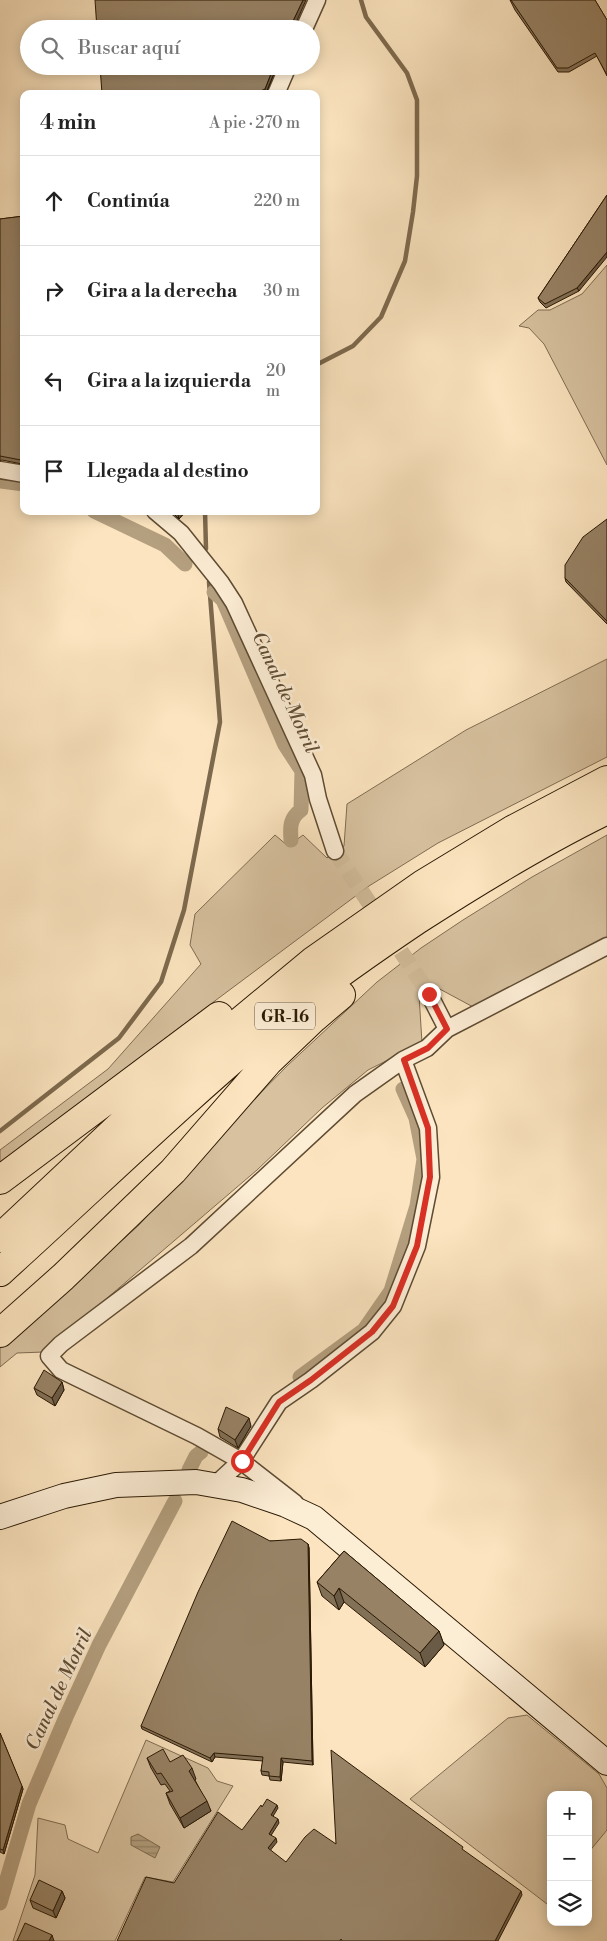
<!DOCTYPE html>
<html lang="es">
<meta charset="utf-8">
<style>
body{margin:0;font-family:"Libre Bodoni",serif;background:#f2f2f2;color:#222}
.controls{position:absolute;right:15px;bottom:15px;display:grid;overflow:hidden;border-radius:10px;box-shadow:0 2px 12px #0003}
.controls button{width:45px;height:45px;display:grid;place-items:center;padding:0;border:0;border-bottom:1px solid #e0e0e0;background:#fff;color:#222;font:25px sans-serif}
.stop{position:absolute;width:15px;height:15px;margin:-11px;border:4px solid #d93025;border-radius:50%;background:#fff}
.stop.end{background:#d93025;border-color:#fff;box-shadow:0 1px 5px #0008}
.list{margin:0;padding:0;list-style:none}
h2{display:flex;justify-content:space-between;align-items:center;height:65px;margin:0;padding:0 20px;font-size:21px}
h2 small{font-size:16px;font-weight:400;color:#767676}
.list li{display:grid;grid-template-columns:32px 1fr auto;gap:15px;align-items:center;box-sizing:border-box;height:90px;padding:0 20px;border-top:1px solid #e0e0e0}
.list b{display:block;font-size:19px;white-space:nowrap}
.list em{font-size:16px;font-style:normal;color:#767676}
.icon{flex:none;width:28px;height:28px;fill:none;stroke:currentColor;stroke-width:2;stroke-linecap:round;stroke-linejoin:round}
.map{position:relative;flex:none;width:607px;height:1941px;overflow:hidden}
.search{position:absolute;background:#fff;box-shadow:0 2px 12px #0003;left:20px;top:20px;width:300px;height:55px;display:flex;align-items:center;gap:12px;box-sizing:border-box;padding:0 18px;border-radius:28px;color:#767676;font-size:19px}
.panel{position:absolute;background:#fff;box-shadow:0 2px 12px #0003;left:20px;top:90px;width:300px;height:425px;border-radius:10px}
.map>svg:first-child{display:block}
.green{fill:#d7c19f;stroke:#806c51}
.water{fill:url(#water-rules);stroke:#7d694d}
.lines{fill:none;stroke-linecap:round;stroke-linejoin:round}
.stream{stroke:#7d694d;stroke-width:4.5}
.canal{stroke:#b49f7f;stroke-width:15}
.street-tunnel{stroke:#d1bb99;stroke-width:16;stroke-dasharray:16 8;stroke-linecap:butt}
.street-casing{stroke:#5e4b32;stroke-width:19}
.secondary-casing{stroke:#2a1803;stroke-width:26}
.highway-casing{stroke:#2a1803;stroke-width:30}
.street{stroke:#fcedd5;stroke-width:16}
.secondary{stroke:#fcedd5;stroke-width:24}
.highway{stroke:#fbe4bf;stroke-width:28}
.wall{fill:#827057;stroke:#2a1803}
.shaded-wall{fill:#6a5b47;stroke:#2a1803}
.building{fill:#978265;stroke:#2a1803}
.route{stroke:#d93025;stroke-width:6}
.labels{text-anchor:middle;stroke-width:5;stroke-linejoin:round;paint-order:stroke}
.shield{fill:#fcedd5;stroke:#695842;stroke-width:1}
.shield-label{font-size:16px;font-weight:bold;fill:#2a1803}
.water-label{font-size:19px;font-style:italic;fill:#614e35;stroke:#fcedd5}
</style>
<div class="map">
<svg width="607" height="1941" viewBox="0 0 607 1941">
<defs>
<pattern id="water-rules" width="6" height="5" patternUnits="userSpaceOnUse" patternTransform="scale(1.25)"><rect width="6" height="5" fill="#b49f7f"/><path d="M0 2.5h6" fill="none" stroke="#938166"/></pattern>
</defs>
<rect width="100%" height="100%" fill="#fbe4bf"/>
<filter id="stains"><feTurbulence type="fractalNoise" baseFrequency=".004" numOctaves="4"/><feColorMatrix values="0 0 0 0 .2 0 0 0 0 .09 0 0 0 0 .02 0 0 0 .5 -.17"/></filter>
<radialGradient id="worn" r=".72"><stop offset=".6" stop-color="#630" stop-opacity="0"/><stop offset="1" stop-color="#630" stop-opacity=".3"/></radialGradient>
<path class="green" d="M607,265V465L544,344L529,328L519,326L538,310H550L582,294Z
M607,659V757L438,843L369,886L200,1012L0,1164V1150L108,1069L201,964L190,945L195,914L275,835L288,846L303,835L327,858L335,851L344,846L347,804L466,730Z
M607,835V937L557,962L475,1008L436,987L419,995L422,1043L368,1070L322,1108L257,1170L44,1352L17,1353L0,1367V1346L57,1299L139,1225L235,1119L287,1066L377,982L421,948L463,920L532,877Z
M527,1715L599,1774L607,1788V1830L588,1853V1795H551V1899L547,1904L410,1799L508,1718Z
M146,1740L208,1768L217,1781L233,1786L173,1882L145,1877L115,1941H13L35,1875L38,1818L65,1825L68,1839L98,1853Z"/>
<path class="water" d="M138,1834L160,1847L155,1858L131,1845V1837Z"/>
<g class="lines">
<path class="stream" d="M316,365L353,346L381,317L405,261L413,212L417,176V100L407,73L366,17L361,0
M205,511L206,549
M0,1131L119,1038L161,982L184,910L220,722L209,582"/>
<path class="canal" d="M0,481L24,484
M94,511L165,545L185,564
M214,592L223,600L285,745L302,771L301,810C290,818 290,826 291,840
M300,1377L364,1330L391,1291L417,1206L424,1159L416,1118L403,1089
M189,1470L196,1456L201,1452
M0,1903L29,1804L66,1717L99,1645L175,1501"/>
<path class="street-tunnel" d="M335,851L429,994"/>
<defs>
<path id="street" d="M304,29L317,0
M276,94L288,66
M0,470L24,474
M155,511L181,533L221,583L234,603L313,775L318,799L335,851
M429,994L447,1029
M215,1485L241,1461L279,1402L311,1380L372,1332L393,1306L417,1246L431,1177L428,1128L403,1060L427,1048L447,1029L607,946
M295,1503L241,1461L197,1436L61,1370L49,1356L61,1344L191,1246L355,1094L403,1060"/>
<path id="secondary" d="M0,1517L64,1496L116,1485L196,1482L242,1490L286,1505L314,1518L607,1763"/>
<path id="highway" d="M0,1180L219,1016
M0,1238L161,1087L313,961L423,884L512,830L607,780
M0,1272C94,1187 185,1098 283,1017C326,982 371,951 417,920C479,880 541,842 607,810
M0,1333L63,1277L173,1171L268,1062L314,1018L341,995"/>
</defs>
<use href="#street" class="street-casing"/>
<use href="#secondary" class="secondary-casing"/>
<use href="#highway" class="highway-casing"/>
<use href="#street" class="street"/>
<use href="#secondary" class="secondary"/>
<use href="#highway" class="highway"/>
</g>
<path class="wall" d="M510,0H595L607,20V76L597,56L569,72H558L515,10Z
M277,66L266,93L264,94H102Z
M607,195L579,291L546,308L540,302L538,298Z
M24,216V458L22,464L2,460L0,461V219Z
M171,511H186L179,519Z
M607,519V624L566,582L565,578Z
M62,1382L64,1390L55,1406L37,1395L34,1388Z
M251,1426L238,1448L220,1437L218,1429Z
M270,1541L308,1544L309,1548L313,1765L283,1762L281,1781L270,1780L269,1776L262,1775L261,1771L263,1761L215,1757L212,1762L142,1729L141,1726Z
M344,1551L439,1631L444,1645L425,1667L344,1602L339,1610L322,1596L317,1582Z
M0,1733L23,1789L4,1854L0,1852Z
M147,1758L170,1762L196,1779L195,1780L211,1811L184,1828L170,1804L166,1793L170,1791L165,1784L161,1785L151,1768Z
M62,1891L65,1898L56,1918L33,1908L30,1900Z"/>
<path class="shaded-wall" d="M303,0H306L295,25V29H294L293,21Z
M274,66H277L266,93L265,89Z
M607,252V257L579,291L577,288Z
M24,450V458L22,464L21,460Z
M177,511H186L179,519Z
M62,1382L64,1390L55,1406L52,1398Z
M249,1418L251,1426L238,1448L235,1440Z
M308,1544L309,1548L313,1765L312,1761Z
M339,1588L344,1602L339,1610L334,1596Z
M439,1631L444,1645L425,1667L420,1653Z
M214,1753L215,1757L212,1762L210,1758Z
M281,1758L283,1762L281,1781L280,1777Z
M192,1768L196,1779L193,1782L189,1771Z
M22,1786L23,1789L4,1854L3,1850Z
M207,1801L211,1811L184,1828L180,1818Z
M277,1805L278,1808L272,1818L271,1815Z
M278,1819L279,1823L270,1837L269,1834Z
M276,1838L277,1842L269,1852L268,1848Z
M62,1891L65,1898L56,1918L53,1911Z
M521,1891L522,1895L498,1941H495Z
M52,1935L54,1941H49Z"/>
<path class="building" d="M95,0H303L293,21L294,29H97Z
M511,0H595L607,20V75L595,53L568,68H557Z
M100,66H274L265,89L254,94H102Z
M607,195V252L577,288L545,304L538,298Z
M24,216V450L21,460L0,456V219Z
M607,519V621L565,578V565L583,537Z
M44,1370L62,1382L52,1398L34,1388Z
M226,1407L249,1418L235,1440L218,1429Z
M232,1521L270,1541L301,1539L308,1544L312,1761L281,1758L280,1777L269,1776V1772L261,1771L263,1757L214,1753L210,1758L141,1726L198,1592Z
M344,1551L439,1631L420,1653L339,1588L334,1596L317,1582Z
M0,1733L22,1786L3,1850L0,1849Z
M163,1749L170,1762L183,1755L192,1768L189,1771L207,1801L180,1818L166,1793L173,1791L161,1773L157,1774L147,1758Z
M331,1750L463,1847L462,1849L521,1891L495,1941H342L341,1939L340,1941H117L146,1877L174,1883L218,1812L242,1830L261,1805L262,1807L267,1799L277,1805L271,1815L278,1819L269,1834L276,1838L268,1848L286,1862L305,1837L314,1829L336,1844Z
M39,1880L62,1891L53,1911L30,1900Z
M25,1923L52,1935L49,1941H17Z"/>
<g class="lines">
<path class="route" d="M242,1461L279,1402L311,1380L372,1332L393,1306L417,1246L430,1177L428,1128L404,1060L428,1048L447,1029L429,994"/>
</g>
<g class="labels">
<rect class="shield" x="255" y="1002.5" width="60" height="27" rx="4"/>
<g class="shield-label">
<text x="285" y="1022">GR-16</text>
</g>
<g class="water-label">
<text transform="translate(286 692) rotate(65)" y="7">Canal de Motril</text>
<text transform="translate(58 1689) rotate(-65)" y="7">Canal de Motril</text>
</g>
</g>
<rect width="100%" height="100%" filter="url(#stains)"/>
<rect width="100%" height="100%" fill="url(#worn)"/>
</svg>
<div class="controls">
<button>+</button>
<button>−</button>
<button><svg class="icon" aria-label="layers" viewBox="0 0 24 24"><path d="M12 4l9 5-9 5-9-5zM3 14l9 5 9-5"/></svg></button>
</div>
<div class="stop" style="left:242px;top:1461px"></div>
<div class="stop end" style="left:429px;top:994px"></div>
<div class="search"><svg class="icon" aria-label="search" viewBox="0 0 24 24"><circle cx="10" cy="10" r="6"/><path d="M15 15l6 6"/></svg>Buscar aquí</div>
<section class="panel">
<h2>4 min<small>A pie · 270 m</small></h2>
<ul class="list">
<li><svg class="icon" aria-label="ahead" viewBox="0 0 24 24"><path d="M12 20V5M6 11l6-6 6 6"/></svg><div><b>Continúa</b></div><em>220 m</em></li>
<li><svg class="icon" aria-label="right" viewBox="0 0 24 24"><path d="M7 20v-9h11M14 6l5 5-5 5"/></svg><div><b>Gira a la derecha</b></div><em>30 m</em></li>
<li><svg class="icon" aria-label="left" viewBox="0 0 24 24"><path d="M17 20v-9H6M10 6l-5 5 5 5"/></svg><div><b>Gira a la izquierda</b></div><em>20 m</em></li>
<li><svg class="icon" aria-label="arrive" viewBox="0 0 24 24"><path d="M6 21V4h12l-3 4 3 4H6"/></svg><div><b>Llegada al destino</b></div></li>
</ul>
</section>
</div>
